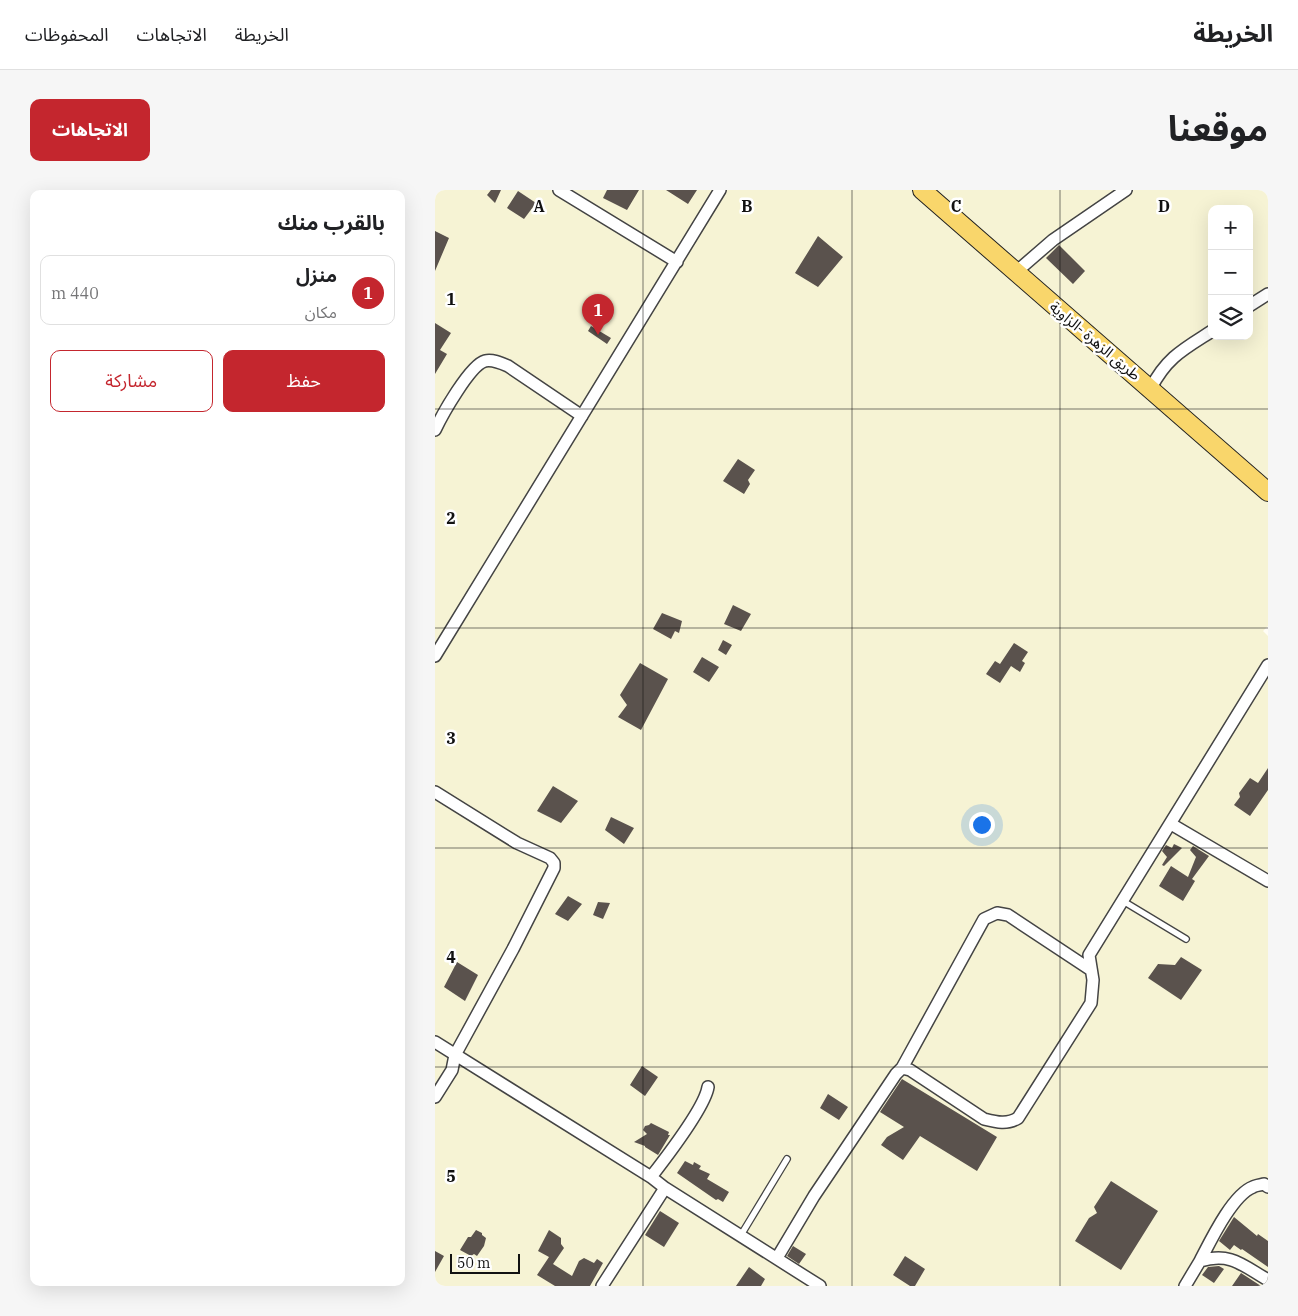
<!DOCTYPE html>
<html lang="ar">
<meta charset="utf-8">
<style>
body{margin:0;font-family:"IBM Plex Serif","Noto Sans Arabic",serif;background:#f6f6f6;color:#202124;direction:rtl}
.controls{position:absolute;right:15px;top:15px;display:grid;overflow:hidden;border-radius:10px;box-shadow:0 5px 20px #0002}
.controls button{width:45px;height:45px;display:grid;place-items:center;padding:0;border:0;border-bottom:1px solid #e0e0e0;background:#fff;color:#202124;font:25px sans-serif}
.scale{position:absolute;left:15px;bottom:12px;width:70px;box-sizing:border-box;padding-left:5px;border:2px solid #111;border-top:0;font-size:14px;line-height:18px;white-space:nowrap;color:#111;-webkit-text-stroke:4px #fff;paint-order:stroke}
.you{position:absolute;left:546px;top:634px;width:18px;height:18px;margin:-12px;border:4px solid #fff;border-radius:50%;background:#1a73e8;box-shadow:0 0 0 8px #1a73e833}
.badge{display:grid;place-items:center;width:32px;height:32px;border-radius:50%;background:#c4262e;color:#fff;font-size:16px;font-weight:700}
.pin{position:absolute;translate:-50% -41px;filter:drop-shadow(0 1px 2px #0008)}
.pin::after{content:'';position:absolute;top:26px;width:18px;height:15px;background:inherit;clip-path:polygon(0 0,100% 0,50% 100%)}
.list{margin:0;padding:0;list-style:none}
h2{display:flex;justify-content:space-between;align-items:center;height:65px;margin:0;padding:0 20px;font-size:21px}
h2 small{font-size:16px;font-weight:400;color:#757577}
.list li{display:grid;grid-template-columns:32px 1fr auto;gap:15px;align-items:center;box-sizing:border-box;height:70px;margin:0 10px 10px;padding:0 10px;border:1px solid #e0e0e0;border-radius:10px}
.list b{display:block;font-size:19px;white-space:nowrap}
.list p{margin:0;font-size:16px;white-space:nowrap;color:#757577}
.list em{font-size:16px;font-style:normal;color:#757577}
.actions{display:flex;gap:10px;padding:15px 20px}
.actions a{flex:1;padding:11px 0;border:1px solid #c4262e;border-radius:10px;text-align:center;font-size:18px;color:#c4262e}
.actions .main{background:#c4262e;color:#fff}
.icon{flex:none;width:28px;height:28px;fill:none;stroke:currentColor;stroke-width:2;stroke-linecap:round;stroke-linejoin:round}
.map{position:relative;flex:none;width:833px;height:1096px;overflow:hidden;direction:ltr;border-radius:10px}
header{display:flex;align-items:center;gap:30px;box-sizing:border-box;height:70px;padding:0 25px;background:#fff;border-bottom:1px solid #e0e0e0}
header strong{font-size:24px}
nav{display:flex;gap:28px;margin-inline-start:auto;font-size:18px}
.intro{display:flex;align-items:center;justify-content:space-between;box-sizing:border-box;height:120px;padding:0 30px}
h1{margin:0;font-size:35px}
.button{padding:12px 22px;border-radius:10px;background:#c4262e;color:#fff;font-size:18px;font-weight:700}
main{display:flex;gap:30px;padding:0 30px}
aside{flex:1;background:#fff;border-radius:10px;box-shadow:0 5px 20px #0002}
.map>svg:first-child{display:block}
.farmland{fill:#f6f3d4;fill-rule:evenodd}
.building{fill:#5a524d}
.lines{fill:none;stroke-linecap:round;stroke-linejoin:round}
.lane-casing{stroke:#444;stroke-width:8}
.street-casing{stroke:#444;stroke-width:14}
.primary-casing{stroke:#222;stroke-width:20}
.lane{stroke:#fff;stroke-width:5.5}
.street{stroke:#fff;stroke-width:11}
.primary{stroke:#f9d66b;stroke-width:18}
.grid{fill:none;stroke:#111;stroke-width:1;stroke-opacity:0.55}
.labels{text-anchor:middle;stroke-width:5;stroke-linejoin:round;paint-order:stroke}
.street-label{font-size:15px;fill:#111;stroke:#fff}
.grid-label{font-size:16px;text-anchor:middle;font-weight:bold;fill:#111;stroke:#fff;stroke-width:5;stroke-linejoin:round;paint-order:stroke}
</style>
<header>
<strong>الخريطة</strong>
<nav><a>الخريطة</a><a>الاتجاهات</a><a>المحفوظات</a></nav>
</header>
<div class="intro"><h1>موقعنا</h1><a class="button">الاتجاهات</a></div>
<main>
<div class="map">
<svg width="833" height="1096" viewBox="0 0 833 1096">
<rect width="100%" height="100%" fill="#fffdf5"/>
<path class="farmland" d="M0,0H833V436L828,441L833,446V1096H0ZM777,19H814V146H777Z"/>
<path class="building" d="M56,0H66L60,13L52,5Z
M172,0H204L192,20L168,8Z
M231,0H262L253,14Z
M83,1L101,13L89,29L72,18Z
M0,41L14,48L0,81Z
M383,46L408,67L383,97L360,83Z
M624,55L650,81L638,94L611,68Z
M0,133L16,143L5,160L12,164L0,184Z
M156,136L176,148L172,154L153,141Z
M303,269L320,280L313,290L315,294L309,304L288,291Z
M298,415L316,424L306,441L289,434Z
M227,423L247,431L244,443L240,441L236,449L218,439Z
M288,450L297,455L291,465L283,460Z
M579,453L593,462L587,471L590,473L585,482L576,476L565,493L551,484L560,471L565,474Z
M267,467L284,477L274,492L258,482Z
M205,473L233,489L206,540L183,527L192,515L185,505Z
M833,578V600L815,626L799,615L805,607L804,603L815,588L823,593Z
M118,596L143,611L126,633L102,621Z
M176,627L199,638L189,654L170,640Z
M739,654L747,658L729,676L727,675L732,667L727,661L731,655L737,658Z
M758,656L774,666L757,689L760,691L748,711L724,696L736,676L753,687L761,667L755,660Z
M133,706L147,714L133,731L120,724Z
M163,712L175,713L168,729L158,725Z
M746,767L767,780L746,810L713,788L723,774L740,775Z
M22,772L43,785L30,811L9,797Z
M207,876L223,887L210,906L195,895Z
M467,889L562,947L542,981L485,946L468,970L446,955L452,947L469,937L445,922Z
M393,904L413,917L404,930L385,918Z
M216,933L234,942L233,945H235L223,965L210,957V956L199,952L212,944L208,940L210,936L214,935Z
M250,971L258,975L259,972L266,976L264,979L275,984L272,989L294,1002L288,1012L283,1009L281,1010L242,983Z
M676,991L723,1021L686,1080L640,1051L654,1028L662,1023L659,1017Z
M225,1021L244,1033L229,1057L210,1045Z
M799,1027L822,1046L823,1044L833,1051V1077L807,1059L806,1060L799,1055L795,1060L784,1051Z
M41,1040L47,1043V1045L51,1048L49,1056L42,1066L39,1064L36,1066L25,1060L33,1047H36Z
M114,1040L126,1048V1054L129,1058L118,1074L137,1086L144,1071L149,1068L159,1073L162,1069L168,1073L155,1096H120L102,1085L114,1067L103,1061Z
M358,1056L371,1064L364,1074L352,1066Z
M0,1061L9,1066L0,1082Z
M470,1066L490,1079L480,1096H475L458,1085Z
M784,1076L789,1079L779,1093L767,1085L773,1077Z
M314,1077L330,1089L326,1096H301Z
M806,1083L826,1096H797Z"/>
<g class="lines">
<defs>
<path id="lane" d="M688,711L751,749
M306,1045L352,969"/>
<path id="street" d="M124,0L242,72
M581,82L618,50L691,0
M814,116L833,104
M716,198C732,167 749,159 777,141
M0,240C7,225 35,175 50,171C57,169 66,173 73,176L147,226
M0,466L285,0
M0,602L82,653L115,668L119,673V678L78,759L20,865L17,880L0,907
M736,634L833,691
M0,852L216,987L230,998L385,1096
M467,878L549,729L562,723L573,725L656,780
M216,987C230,969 270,917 273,897
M342,1068L379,1006L461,884L467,878L475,880L549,929C561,932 572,935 583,928L656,813L658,790L654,765L833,475
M765,1071C775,1052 797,1005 818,997C821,995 826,995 829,994L833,997
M167,1096L230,998
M750,1096L765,1071C796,1062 807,1075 833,1090"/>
<path id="primary" d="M487,0L833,302"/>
</defs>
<use href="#lane" class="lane-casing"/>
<use href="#street" class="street-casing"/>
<use href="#primary" class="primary-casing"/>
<use href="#lane" class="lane"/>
<use href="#street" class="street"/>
<use href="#primary" class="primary"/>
</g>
<path class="grid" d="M208,0V1096M417,0V1096M625,0V1096M0,219H833M0,438H833M0,658H833M0,877H833"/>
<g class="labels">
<g class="street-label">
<text transform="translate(660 151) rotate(40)" y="5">طريق الزهرة -الزاوية</text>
</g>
</g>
<g class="grid-label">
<text x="104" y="22">A</text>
<text x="312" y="22">B</text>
<text x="521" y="22">C</text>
<text x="729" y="22">D</text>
<text x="16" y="115">1</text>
<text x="16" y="334">2</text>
<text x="16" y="554">3</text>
<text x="16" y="773">4</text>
<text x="16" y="992">5</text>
</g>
</svg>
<div class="controls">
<button>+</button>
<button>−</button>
<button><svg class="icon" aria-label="layers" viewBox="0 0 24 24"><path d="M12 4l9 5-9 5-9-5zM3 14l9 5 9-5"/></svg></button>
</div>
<div class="scale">50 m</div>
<div class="you"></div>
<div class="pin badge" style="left:163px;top:145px">1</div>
</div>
<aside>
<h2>بالقرب منك<small></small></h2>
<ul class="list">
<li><span class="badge">1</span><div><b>منزل</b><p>مكان</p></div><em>440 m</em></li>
</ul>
<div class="actions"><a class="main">حفظ</a><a>مشاركة</a></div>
</aside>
</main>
